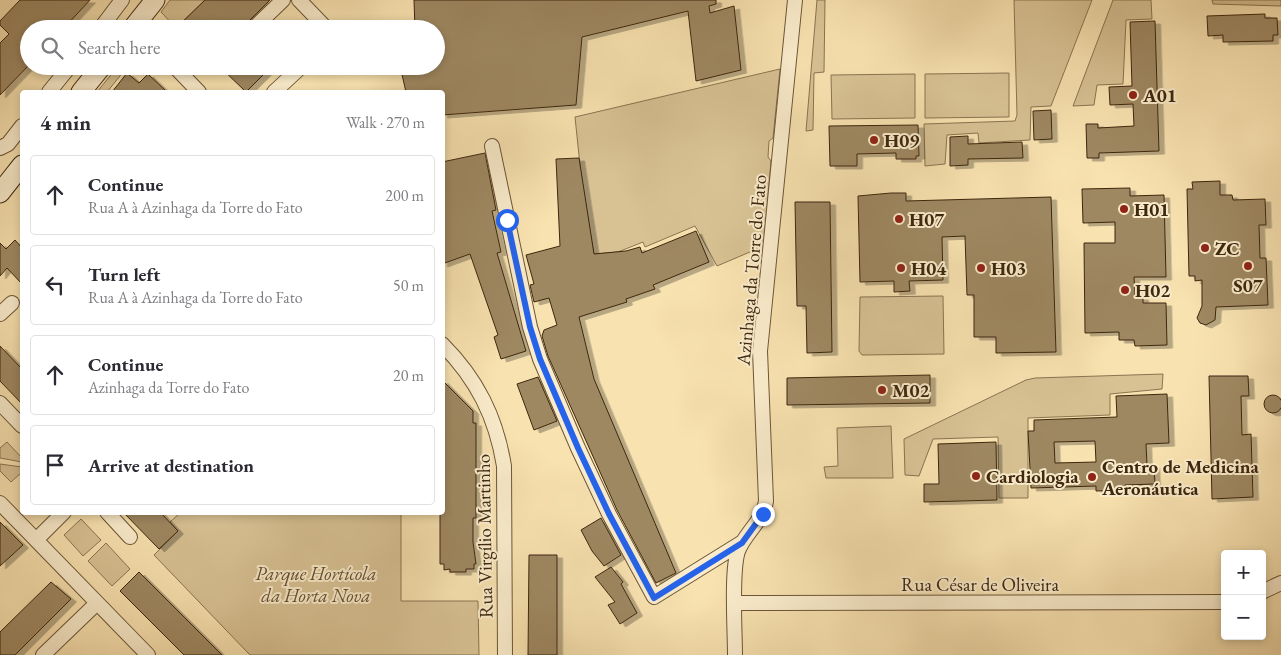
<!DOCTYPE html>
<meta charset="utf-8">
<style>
body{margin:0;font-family:"EB Garamond",serif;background:#f2f2f3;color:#2b2b33}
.controls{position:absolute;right:15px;bottom:15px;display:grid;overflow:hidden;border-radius:5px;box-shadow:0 2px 8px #0003}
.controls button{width:45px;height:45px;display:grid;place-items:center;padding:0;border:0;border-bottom:1px solid #e1e1e2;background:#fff;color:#2b2b33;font:25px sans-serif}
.stop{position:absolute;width:15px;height:15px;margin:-11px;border:4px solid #2563eb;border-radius:50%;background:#fff}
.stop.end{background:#2563eb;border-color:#fff;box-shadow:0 1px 5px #0008}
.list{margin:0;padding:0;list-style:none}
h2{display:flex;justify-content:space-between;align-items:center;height:65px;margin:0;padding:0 20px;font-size:21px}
h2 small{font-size:16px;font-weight:400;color:#7c7c81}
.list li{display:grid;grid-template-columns:32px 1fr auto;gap:15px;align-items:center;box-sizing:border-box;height:80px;margin:0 10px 10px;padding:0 10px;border:1px solid #e1e1e2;border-radius:5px}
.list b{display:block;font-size:19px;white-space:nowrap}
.list p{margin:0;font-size:16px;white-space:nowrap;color:#7c7c81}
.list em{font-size:16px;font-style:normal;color:#7c7c81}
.icon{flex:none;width:28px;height:28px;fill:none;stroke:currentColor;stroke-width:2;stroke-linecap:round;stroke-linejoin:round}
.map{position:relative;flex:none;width:1281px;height:655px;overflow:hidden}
.search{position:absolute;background:#fff;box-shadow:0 2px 8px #0003;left:20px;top:20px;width:425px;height:55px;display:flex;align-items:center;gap:12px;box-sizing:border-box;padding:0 18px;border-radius:28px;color:#7c7c81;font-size:19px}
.panel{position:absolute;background:#fff;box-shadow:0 2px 8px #0003;left:20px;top:90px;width:425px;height:425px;border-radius:5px}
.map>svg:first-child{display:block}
.green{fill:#d8c294;stroke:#8a7451}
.building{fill:#9e8862;stroke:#3d270e;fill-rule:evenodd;filter:url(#shadow)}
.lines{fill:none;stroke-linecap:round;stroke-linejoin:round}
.street-casing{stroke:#6c5636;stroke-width:16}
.secondary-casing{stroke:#3d270e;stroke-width:21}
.street{stroke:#faeccc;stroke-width:14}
.secondary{stroke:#faeccc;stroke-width:19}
.route{stroke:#2563eb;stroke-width:6}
.poi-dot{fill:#8f2418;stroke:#faeccc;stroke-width:2}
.labels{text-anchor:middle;stroke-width:4;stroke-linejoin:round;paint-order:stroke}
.poi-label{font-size:19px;font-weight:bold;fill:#3d270e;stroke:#faeccc;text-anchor:start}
.street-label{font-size:19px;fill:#3d270e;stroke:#faeccc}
.park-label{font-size:19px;font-style:italic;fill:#644e30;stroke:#faeccc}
</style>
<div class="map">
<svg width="1281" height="655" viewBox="0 0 1281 655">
<defs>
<filter id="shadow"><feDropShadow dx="5.5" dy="3" stdDeviation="0" flood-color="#0004"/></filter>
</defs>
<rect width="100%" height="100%" fill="#f8e2b0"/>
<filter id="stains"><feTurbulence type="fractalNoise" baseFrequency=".004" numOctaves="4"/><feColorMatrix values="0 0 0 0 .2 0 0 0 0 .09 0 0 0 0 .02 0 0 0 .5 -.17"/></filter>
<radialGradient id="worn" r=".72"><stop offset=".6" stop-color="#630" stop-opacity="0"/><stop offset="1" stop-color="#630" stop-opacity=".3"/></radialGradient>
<path class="green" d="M170,0H205L176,28L161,12Z
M817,0H825L824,72L814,73L813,130L806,131Z
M1014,0H1092L1051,106L1031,107L1030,140L979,143L978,133L947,135L945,164L925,166L924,124L1015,121L1017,115Z
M1113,0H1151L1152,19L1126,20L1123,84L1097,85L1094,105L1073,106Z
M1212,0H1281V6L1213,4Z
M118,66H128L107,92H97Z
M780,69L773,138L769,141L768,157L771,161L764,246L717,266L695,226L645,247L643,242L618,252L594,254L583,194L575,117Z
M1009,73V117L925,118V74Z
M915,74V118L832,119L831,75Z
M943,296L944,354L862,355L859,351L860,297Z
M1163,374L1162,389L1110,394V415L1028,418V498H999L998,437L933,439L919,476L905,475L904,439L1026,380L1035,378Z
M891,426L893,478H826L824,467L838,466L837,428Z
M7,442L22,458V462L0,458V448Z
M0,464L22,467V472L11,482L0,471Z
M180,513H401V601H478L479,655H250L154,555L178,531L170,522Z
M81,519L101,540L83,556L64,535Z
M106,543L130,569L112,586L88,561Z"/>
<path class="building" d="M20,0H90L63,29H29V65L0,95V43L9,34L0,25V21Z
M205,0H270L247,23L244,29H175Z
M414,0H716V4L709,6L710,13L734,6L741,70L696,81L688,11L582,37L576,105L442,115V92H406L400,66H436V29H415Z
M1265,14V18H1277L1278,35H1273V41L1223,42V35L1208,36L1207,16Z
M1155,21L1159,151L1099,153V158H1087L1086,124H1098V128L1134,126L1133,104L1110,105L1109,87L1132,86L1130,22Z
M219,66H272L246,92Z
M127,73L139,83L148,74L167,92H112Z
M1051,110L1052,139L1034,140L1033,111Z
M918,125L919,156H916V159H896V153L857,154V166H830L829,126Z
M968,136V144L1022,142L1023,158L968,159V165L950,166V137Z
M485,153L496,210L492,211L501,252L497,253L526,351L501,359L494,337L498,335L470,254L442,264V162Z
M579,158L594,254L626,251L640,247L642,253L696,231L709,262L653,285L655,289L626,299L627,302L579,317L594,379L676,573L656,583L617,510L548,356L542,336L544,330L557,325L549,298L534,302L530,285L534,284L526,255L560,246L556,159Z
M1220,181V195H1232L1233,200L1265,199L1266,225H1259L1260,258H1266L1268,305L1216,307L1215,320L1206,325L1200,323L1197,318L1202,306V280L1195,281V276H1189L1187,189H1193L1192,182Z
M1130,188V196L1164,195L1166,277H1134L1135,297H1143V303H1166L1167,345L1135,346L1134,340H1119V332L1085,333L1084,243H1115V222L1083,223L1082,189Z
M891,193H906V201L1051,197L1056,352L996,353V337H974V295H967L965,236L942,237L943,280L909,281L910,291L894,292V281L860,282L858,196Z
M795,202H830L832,352L807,353L806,306H797Z
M15,240L22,248V284L7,268L0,276V243L6,249Z
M0,346L22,369V404L0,381Z
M930,375V403L787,405V378Z
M1209,376H1248L1249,396H1241L1242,435L1251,434L1253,497L1212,499Z
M538,377L557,421L534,430L517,384Z
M442,380L473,411V423H476V518H473V542L476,564H474V569H466V572H450V569L444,570V564H440V512H442Z
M1167,394L1169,443L1146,444L1147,465H1154L1155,484L1125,485L1126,490L1096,491V486L1031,488L1028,431H1034V420L1117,417L1116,396ZM1095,441L1096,462L1055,463L1054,442Z
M1264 404a9 9 0 1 1 18 0a9 9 0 1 1-18 0Z
M996,442L997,500L924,502V484H939L938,444Z
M123,512H160L178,531L159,549Z
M601,518L621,555L604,566L592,551L581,530Z
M0,522L23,545L0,566Z
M529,555H557V655H528Z
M611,567L623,582L621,584L637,613L620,624L608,605L615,602L595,577Z
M139,572L222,655H184L120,591Z
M51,582L71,599L15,655H0V632Z"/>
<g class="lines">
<defs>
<path id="street" d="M299,0L327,29
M100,29L122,0
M253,29L283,0
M174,66L199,92
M49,92L70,66
M274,92L302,66
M492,146L530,327L540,359L578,448L609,514L654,597L741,543
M0,148L8,144L22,126
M0,314L12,303
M442,344C477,379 496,417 504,466L505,655
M0,403L22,426
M0,503L148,655
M107,512L130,537
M36,540L64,512
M1262,592L1281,583
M736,603L1225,602
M43,655L97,603
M735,655C735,631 731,571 738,551C745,533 763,521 766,501L760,351L795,0"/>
<path id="secondary" d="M132,29L155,0
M81,92L102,66
M0,193L22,165"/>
</defs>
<use href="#street" class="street-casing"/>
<use href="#secondary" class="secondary-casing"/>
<use href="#street" class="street"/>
<use href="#secondary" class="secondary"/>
</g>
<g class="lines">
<path class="route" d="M507,220L530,327L540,359L578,448L609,514L654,598L742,543L763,514"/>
</g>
<g class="poi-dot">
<circle cx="1133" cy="95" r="5"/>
<circle cx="874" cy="140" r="5"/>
<circle cx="1124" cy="209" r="5"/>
<circle cx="899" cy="219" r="5"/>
<circle cx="1205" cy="248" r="5"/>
<circle cx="1248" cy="266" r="5"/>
<circle cx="901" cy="268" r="5"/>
<circle cx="981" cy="268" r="5"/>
<circle cx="1125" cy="290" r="5"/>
<circle cx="882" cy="390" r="5"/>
<circle cx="976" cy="476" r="5"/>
<circle cx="1092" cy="477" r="5"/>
</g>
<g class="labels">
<g class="poi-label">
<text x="1143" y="102">A01</text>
<text x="884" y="147">H09</text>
<text x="1134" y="216">H01</text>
<text x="909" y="226">H07</text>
<text x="1215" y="255">ZC</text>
<text x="911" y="275">H04</text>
<text x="991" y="275">H03</text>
<text x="1248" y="292" text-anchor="middle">S07</text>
<text x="1135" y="297">H02</text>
<text x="892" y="397">M02</text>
<text x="1102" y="473">Centro de Medicina<tspan x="1102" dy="22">Aeronáutica</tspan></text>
<text x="986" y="483">Cardiologia</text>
</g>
<g class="street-label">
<text transform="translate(751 270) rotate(-85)" y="7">Azinhaga da Torre do Fato</text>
<text transform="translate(484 536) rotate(-91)" y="7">Rua Virgílio Martinho</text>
<text x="980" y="591">Rua César de Oliveira</text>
</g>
<g class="park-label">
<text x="316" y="580">Parque Hortícola<tspan x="316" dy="22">da Horta Nova</tspan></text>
</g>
</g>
<rect width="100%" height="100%" filter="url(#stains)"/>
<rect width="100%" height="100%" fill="url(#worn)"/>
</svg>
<div class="controls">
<button>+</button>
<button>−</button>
</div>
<div class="stop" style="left:507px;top:220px"></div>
<div class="stop end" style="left:763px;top:514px"></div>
<div class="search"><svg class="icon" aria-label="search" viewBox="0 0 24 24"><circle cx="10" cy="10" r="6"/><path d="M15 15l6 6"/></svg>Search here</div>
<section class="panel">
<h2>4 min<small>Walk · 270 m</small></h2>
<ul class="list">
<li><svg class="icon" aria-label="ahead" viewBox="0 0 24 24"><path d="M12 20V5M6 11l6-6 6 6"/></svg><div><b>Continue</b><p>Rua A à Azinhaga da Torre do Fato</p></div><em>200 m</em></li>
<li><svg class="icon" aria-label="left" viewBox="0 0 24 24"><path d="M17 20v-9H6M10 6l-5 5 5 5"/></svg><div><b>Turn left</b><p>Rua A à Azinhaga da Torre do Fato</p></div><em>50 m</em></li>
<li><svg class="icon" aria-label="ahead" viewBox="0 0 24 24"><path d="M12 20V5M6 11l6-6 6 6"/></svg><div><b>Continue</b><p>Azinhaga da Torre do Fato</p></div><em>20 m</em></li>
<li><svg class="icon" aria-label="arrive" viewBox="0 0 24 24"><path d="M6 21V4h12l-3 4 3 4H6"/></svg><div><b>Arrive at destination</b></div></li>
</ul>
</section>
</div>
